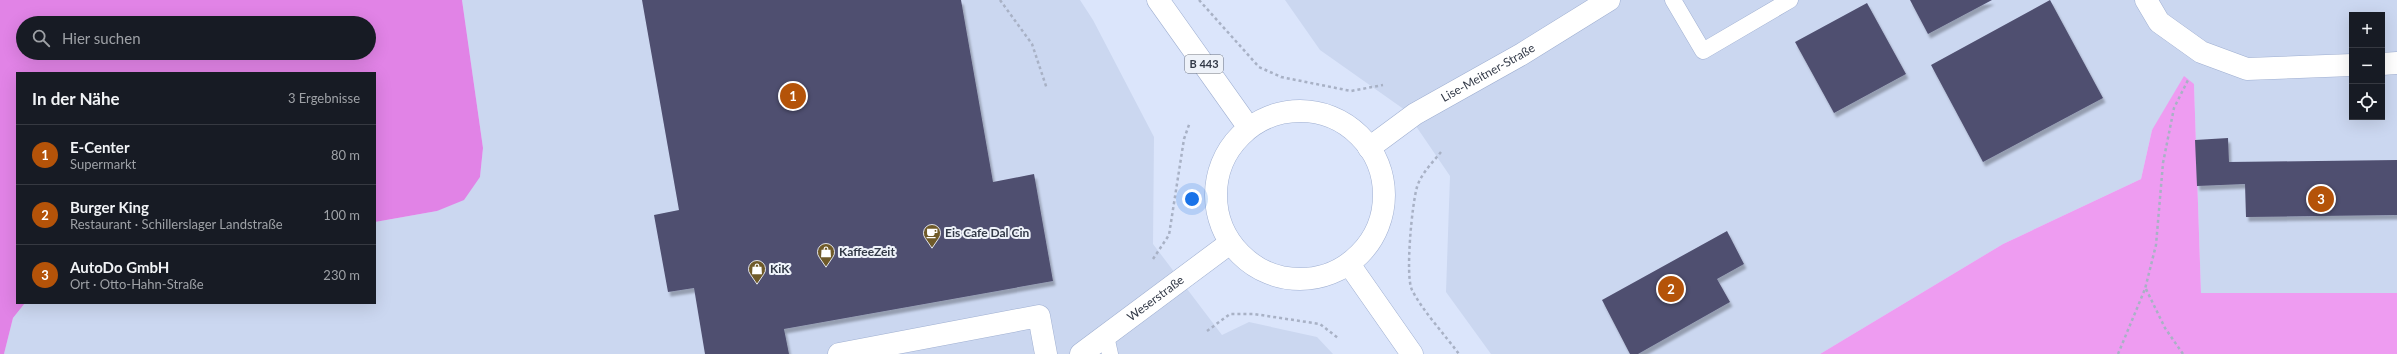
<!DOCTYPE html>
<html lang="de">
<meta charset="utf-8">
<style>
body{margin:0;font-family:Lato,sans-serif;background:#242831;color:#f1f3f6}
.controls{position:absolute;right:12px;top:12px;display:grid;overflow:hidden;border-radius:0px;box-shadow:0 4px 16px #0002}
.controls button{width:36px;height:36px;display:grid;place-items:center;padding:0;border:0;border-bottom:1px solid #363941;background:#171b24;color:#f1f3f6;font:20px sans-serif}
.you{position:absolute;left:1192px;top:199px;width:14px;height:14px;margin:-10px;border:3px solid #fff;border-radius:50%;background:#1a73e8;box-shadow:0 0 0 6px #1a73e833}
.badge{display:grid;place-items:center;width:26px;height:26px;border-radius:50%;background:#b45309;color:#fff;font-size:13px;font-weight:700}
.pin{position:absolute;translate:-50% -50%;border:2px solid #fff;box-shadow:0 1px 4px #0006}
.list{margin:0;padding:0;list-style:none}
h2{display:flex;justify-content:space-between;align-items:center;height:52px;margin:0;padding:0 16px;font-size:17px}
h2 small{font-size:13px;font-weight:400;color:#9ea1a6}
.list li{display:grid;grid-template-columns:26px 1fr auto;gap:12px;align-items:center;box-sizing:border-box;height:60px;padding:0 16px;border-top:1px solid #363941}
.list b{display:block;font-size:15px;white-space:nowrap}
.list p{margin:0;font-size:13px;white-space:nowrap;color:#9ea1a6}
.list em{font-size:13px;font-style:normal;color:#9ea1a6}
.icon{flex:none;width:22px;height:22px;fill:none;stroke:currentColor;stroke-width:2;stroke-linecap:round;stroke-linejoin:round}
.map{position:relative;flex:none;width:2397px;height:354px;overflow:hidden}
.search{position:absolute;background:#171b24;box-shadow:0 4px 16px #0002;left:16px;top:16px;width:360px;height:44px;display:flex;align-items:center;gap:10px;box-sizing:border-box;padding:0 14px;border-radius:22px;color:#9ea1a6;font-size:15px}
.panel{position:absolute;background:#171b24;box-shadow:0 4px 16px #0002;left:16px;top:72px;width:360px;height:232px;border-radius:0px}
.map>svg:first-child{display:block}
.built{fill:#cbd7f0;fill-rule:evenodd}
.green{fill:#ee9cf1}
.forest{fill:#e183e6;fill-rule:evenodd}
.building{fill:#504f70;filter:url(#shadow)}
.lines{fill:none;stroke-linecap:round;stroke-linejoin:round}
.service-casing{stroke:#9fafd1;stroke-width:17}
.pedestrian-casing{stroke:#9fafd1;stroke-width:23}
.minor-casing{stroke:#9fafd1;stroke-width:23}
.primary-casing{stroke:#9fafd1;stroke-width:23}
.path{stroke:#a8b1c5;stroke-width:2.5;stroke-dasharray:3 3;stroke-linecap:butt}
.service{stroke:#fff;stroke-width:16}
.pedestrian{stroke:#fff;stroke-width:22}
.minor{stroke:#fff;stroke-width:22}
.primary{stroke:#fff;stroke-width:22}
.labels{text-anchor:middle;stroke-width:4;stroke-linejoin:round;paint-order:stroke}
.shield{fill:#eef2f9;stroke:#6a707c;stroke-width:1}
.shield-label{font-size:11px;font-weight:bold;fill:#323947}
.street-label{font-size:12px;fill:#323947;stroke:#eef2f9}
.poi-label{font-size:12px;font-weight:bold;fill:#323947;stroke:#eef2f9;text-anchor:start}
</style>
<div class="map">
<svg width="2397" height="354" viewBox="0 0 2397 354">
<defs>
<filter id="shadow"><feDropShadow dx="2.5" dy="4.5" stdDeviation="1" flood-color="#0004"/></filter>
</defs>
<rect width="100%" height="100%" fill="#dbe5fb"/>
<path class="built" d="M462,0H1080L1093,20L1154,137L1153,244L1222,335L1249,322L1317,337L1333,354H4L13,318L25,303H375V222L437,211L480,177L483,148Z
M1285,0H2397V293H2201L2194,84L2152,130L2141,179L2003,244L1820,354H1491L1446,292L1450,176L1405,110L1320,50ZM2352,15H2382V117H2352Z"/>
<path class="green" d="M2184,76L2194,84L2201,293H2397V354H1820L2003,244L2141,179L2152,130Z"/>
<path class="forest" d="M0,0H462L483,148L480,177L464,200L437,211L375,222V73H17V303H25L13,318L4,354H0ZM23,23H369V53H23Z"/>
<path class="building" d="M642,0H961L993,182L1034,174L1053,281L784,329L789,354H705L694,288L668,292L654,215L679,210Z
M1910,0H1992L1928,34Z
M2050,0L2103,98L1983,162L1931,65Z
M1867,3L1906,74L1834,113L1795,42Z
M2228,138L2229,162L2397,160V215L2246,217L2245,184L2197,186L2195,140Z
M1727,231L1744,264L1717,279L1730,302L1638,354H1630L1602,300Z"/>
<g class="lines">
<defs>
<path id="service" d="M1673,0L1703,51L1790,0
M1106,336L1110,354"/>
<path id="pedestrian" d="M839,354L1039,316L1046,354"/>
<g id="minor">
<path d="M2146,0L2159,22L2201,52L2247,69L2352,65"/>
<path d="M2382,64L2397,63"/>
<path id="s1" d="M1369,148L1415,114L1522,54L1609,0"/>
<path id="s2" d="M1081,354L1230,243"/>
</g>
<path id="primary" d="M1158,0L1249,128
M1216 195a84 84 0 1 1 168 0a84 84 0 1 1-168 0Z
M1349,264L1412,354"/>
</defs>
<use href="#service" class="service-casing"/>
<use href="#pedestrian" class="pedestrian-casing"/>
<use href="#minor" class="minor-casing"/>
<use href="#primary" class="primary-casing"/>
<path class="path" d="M1000,0L1032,44L1047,89
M1199,0L1259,67L1281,77L1351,91L1383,85
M1441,152C1432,163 1421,174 1417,187C1412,204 1405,276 1412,290C1422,310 1445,335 1459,354
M1153,259L1169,235L1184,139L1190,122
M2146,289L2165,328L2183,354
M1207,331L1230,314H1254L1320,324L1338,338
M2118,354L2145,289L2156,245L2163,163L2174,108L2189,78"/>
<use href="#service" class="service"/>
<use href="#pedestrian" class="pedestrian"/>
<use href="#minor" class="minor"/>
<use href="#primary" class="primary"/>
</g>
<defs>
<symbol id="cafe-pin" viewBox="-11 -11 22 30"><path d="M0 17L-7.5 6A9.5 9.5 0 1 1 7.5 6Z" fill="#6f5a29" stroke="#eef2f9"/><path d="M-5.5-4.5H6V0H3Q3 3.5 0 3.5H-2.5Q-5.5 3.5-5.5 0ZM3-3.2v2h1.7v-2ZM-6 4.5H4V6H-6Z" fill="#fff"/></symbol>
<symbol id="shop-pin" viewBox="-11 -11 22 30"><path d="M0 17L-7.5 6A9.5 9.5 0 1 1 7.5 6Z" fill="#6f5a29" stroke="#eef2f9"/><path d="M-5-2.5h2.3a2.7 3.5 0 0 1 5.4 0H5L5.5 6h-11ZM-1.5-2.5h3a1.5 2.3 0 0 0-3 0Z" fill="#fff"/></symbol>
</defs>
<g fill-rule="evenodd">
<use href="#cafe-pin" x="922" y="223" width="20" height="27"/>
<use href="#shop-pin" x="816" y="242" width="20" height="27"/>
<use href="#shop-pin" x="747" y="259" width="20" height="27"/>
</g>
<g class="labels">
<rect class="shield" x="1185" y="55" width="38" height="18" rx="3"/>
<g class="shield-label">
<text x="1204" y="68">B 443</text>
</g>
<g class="street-label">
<text dy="4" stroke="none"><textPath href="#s1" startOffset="141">Lise-Meitner-Straße</textPath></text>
<text dy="4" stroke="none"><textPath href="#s2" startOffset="93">Weserstraße</textPath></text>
</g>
<g class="poi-label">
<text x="945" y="237">Eis Cafe Dal Cin</text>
<text x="839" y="256">KaffeeZeit</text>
<text x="770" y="273">KiK</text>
</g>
</g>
</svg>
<div class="controls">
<button>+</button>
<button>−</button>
<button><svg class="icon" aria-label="locate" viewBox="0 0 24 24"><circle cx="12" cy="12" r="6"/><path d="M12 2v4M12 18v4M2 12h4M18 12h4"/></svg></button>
</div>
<div class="you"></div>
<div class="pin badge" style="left:793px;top:96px">1</div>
<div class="pin badge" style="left:1671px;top:289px">2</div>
<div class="pin badge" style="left:2321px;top:199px">3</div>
<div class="search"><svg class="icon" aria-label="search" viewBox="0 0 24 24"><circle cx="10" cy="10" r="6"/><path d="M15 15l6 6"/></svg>Hier suchen</div>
<section class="panel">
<h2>In der Nähe<small>3 Ergebnisse</small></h2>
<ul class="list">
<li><span class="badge">1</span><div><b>E-Center</b><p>Supermarkt</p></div><em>80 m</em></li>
<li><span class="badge">2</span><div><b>Burger King</b><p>Restaurant · Schillerslager Landstraße</p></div><em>100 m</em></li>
<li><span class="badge">3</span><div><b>AutoDo GmbH</b><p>Ort · Otto-Hahn-Straße</p></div><em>230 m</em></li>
</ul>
</section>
</div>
